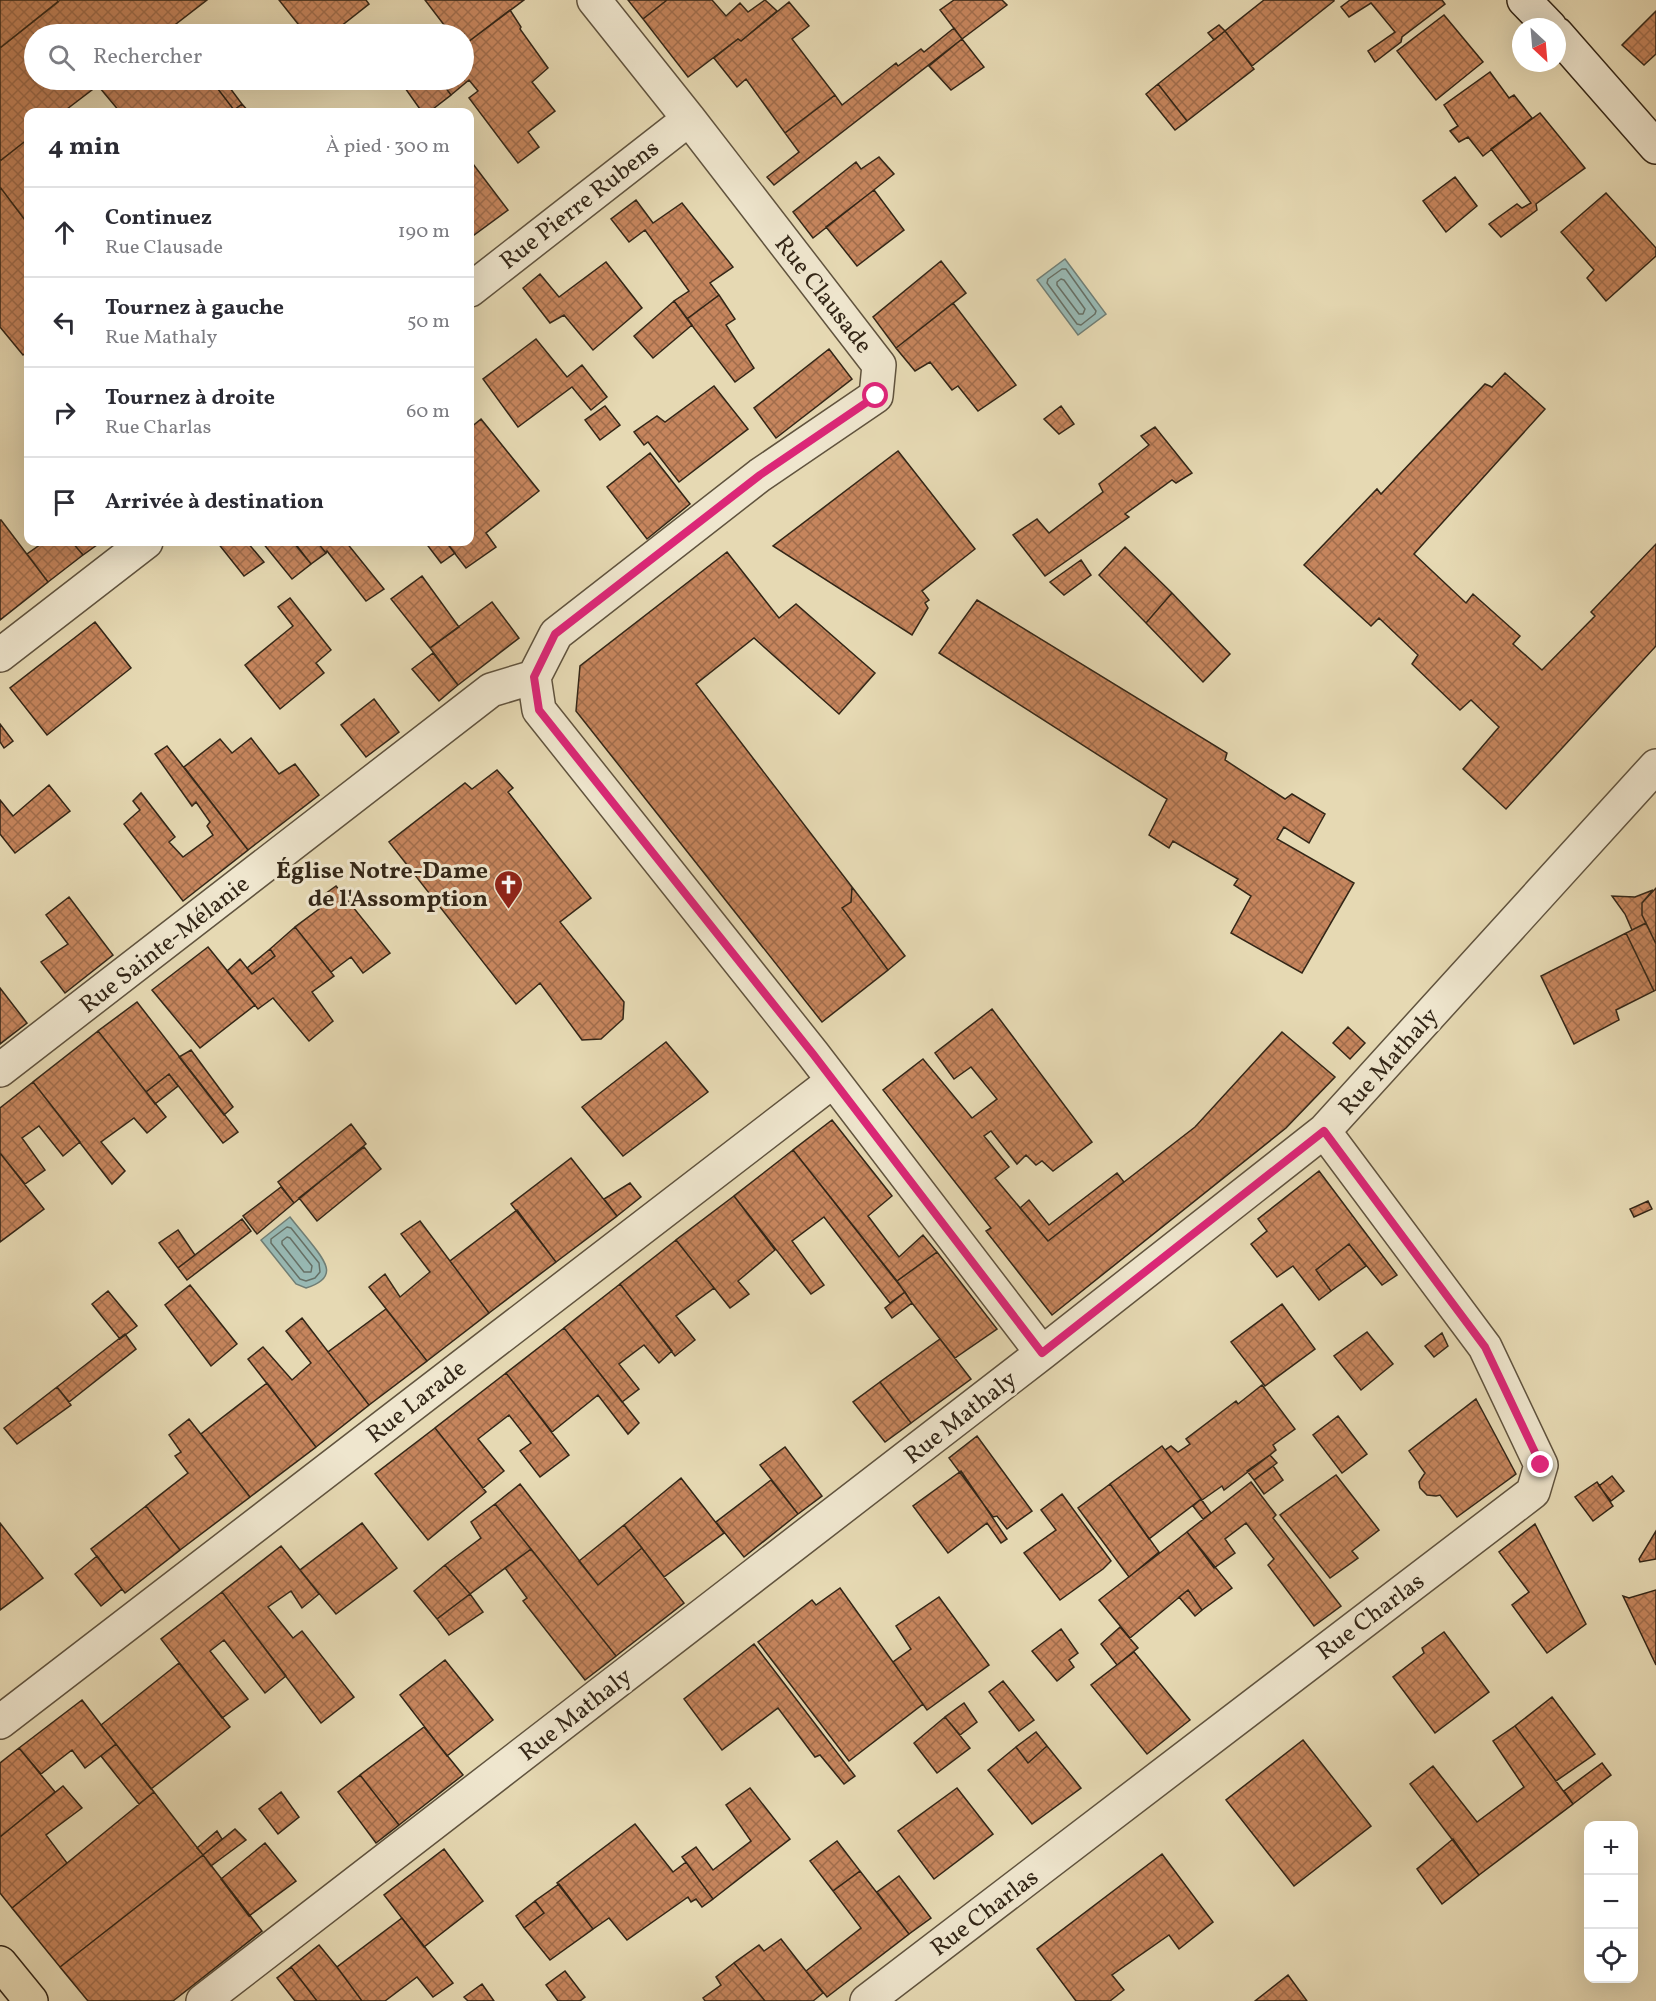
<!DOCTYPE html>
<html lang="fr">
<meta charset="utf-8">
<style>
body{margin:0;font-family:Vollkorn,serif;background:#f7f7f7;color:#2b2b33}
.controls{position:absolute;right:18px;bottom:18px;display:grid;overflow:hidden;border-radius:12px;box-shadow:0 6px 24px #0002}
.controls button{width:54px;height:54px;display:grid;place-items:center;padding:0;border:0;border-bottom:2px solid #e1e1e2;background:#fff;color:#2b2b33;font:30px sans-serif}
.compass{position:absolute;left:1512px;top:18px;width:54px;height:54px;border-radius:50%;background:#fff;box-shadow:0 6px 24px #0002;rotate:154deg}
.stop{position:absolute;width:18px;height:18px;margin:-14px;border:4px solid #db2777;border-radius:50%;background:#fff}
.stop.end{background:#db2777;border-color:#fff;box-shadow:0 2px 6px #0008}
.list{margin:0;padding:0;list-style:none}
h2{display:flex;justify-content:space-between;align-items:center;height:78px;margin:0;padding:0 24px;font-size:26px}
h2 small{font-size:20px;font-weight:400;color:#7c7c81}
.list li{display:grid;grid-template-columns:39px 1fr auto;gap:18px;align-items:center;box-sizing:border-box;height:90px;padding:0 24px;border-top:2px solid #e1e1e2}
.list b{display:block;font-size:22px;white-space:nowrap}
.list p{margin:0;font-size:20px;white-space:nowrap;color:#7c7c81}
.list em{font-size:20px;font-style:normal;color:#7c7c81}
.icon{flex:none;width:33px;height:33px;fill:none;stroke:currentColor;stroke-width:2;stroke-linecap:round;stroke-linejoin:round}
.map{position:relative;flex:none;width:1656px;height:2001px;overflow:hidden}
.search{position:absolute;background:#fff;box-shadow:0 6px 24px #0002;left:24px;top:24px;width:450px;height:66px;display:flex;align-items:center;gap:15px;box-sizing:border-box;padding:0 21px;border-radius:33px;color:#7c7c81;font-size:22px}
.panel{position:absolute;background:#fff;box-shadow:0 6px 24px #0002;left:24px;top:108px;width:450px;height:438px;border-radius:12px}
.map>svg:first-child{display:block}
.water{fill:#98b9b4;stroke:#707e75;stroke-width:1.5}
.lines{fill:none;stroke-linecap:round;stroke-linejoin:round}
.shore{stroke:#667066;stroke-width:1.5}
.building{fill:url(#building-cross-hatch);stroke:#332617;stroke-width:1.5}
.street-casing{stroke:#60533e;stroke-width:36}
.secondary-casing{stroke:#332617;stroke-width:36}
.primary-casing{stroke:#332617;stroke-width:36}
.street{stroke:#efe6ce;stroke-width:33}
.secondary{stroke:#efe6ce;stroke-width:33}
.primary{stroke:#e6d9b3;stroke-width:33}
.route{stroke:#db2777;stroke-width:8}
.labels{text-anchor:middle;stroke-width:6;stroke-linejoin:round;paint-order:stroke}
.street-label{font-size:24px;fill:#332617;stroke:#efe6ce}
.poi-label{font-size:24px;font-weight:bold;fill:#332617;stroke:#efe6ce;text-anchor:end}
</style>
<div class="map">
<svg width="1656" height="2001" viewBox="0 0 1656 2001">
<defs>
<pattern id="building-cross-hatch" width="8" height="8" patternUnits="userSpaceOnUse" patternTransform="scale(1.5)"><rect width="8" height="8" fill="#c6855d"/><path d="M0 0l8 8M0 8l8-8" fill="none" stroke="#a16d4c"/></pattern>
</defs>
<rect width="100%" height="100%" fill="#e6d9b3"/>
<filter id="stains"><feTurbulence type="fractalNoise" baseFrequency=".00333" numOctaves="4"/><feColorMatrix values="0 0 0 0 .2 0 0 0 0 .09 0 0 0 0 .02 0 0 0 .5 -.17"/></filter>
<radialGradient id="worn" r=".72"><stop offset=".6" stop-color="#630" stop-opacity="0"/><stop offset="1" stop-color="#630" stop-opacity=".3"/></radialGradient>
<path class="water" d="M1065,259L1106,314L1078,335L1037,280Z
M290,1217C297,1226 304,1234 311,1243C327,1263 338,1278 306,1288L296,1284L261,1240Z"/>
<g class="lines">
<path class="shore" d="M1062,269H1066L1096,311L1095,314L1081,325L1077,324L1047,283L1048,279Z
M1061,279L1064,280L1085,309L1083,314H1079L1057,285V282Z
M287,1227L291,1228L319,1263L320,1272L315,1278L306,1281L300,1279L271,1243V1239Z
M287,1237L290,1238L312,1266L311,1272H304L282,1244V1241Z"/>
</g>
<path class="building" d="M0,0H57L58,2L0,48Z
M60,0H207L163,34H34V80H105L63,112H28V139L0,161V48Z
M279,0H366L369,4L331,34H306Z
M425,0H524L464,45V34H451Z
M628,0H667L643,19Z
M667,0H712L726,16L740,3L748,12L765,0L777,11L741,41L738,39L688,77L643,19Z
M954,0H1002L1007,5L962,39L940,10Z
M1264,0H1334V1L1252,66L1225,31Z
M1350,0H1442L1445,4L1402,37L1401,42L1375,62L1368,51L1395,32L1371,3L1349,17L1341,7Z
M789,2L809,26L792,39L835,95L785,133L746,79L737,87L714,58L738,39L741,41Z
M510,10L521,27L520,29L548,68L532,82L555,111L528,132L539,147L518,163L469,98L478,91L469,80L451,95L440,80H464V45Z
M1656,11V54L1644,65L1622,45Z
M1444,15L1483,62L1436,100L1397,51Z
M1219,25L1225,31L1214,40L1208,33Z
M954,28L962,39L774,185L767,177L799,152L785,133L835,95L842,105L896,63L898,66L921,49L924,52Z
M1225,31L1254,69L1187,121L1158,84Z
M962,39L984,67L951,90L929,66Z
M1490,72L1509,98L1514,95L1532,118L1483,156L1468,137L1459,142L1450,131L1458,126L1444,105Z
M109,80H211L234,110L242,104L249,112H120L99,87Z
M211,80H224L242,104L234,110Z
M416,80H440L451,95L429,112H422L405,88Z
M1158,84L1187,121L1175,130L1146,94Z
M1540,113L1585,168L1536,204L1537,210L1501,237L1489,224L1517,204L1522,208L1531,203L1491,149Z
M28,139V224L0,187V161Z
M879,157L894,174L813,238L793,212L856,162L861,169Z
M470,160L508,210L470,238Z
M1455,177L1477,206L1446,232L1423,201Z
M0,187L28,224V351L23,355L0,327Z
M874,190L904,230L857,266L826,227Z
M1606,193L1656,248V256L1606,301L1587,278L1594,270L1561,232Z
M636,200L653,223L682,203L733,267L710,283L719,295L687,319L674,301L689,291L645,230L629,242L611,219Z
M941,261L966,293L896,348L873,317Z
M606,262L642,308L593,350L564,315L550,323L523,288L540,274L559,297Z
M719,295L735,319L726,325L754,368L735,382L687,319Z
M674,301L692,325L653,358L634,336Z
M953,303L1016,385L978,411L958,386L952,390L930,362L915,371L896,348Z
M536,339L567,377L582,365L607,397L591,410L572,387L518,427L483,379Z
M829,349L852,379L776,438L754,408Z
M1505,373L1545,409L1414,554L1466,603L1473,594L1520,636L1513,644L1542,670L1595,616L1591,612L1656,544V646L1506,809L1463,769L1499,727L1471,700L1460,710L1412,664L1418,655L1379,618L1371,626L1304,565L1377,489L1381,494L1485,384L1492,387Z
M714,386L748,429L679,482L648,442L644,445L634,432L657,416L665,422Z
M605,406L620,425L600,440L585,420Z
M1061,406L1074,424L1059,434L1044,419Z
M481,419L539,491L486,533L496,547L466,568L446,542H470V428Z
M1155,427L1192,473L1176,483L1172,480L1125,514L1129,517L1045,576L1013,535L1037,519L1049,533L1103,492L1099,484L1149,445L1141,436Z
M898,451L975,549L922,591L929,600L925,603L928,608L912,635L773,546Z
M650,453L690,504L647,539L607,487Z
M1,520L48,582L0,620V520Z
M44,542H72L83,555L48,582L27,554Z
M72,542H101L83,555Z
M217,542H247L264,562L244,576Z
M262,542H294L311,564L292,579Z
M293,542H317L326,553L311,564Z
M317,542H346L384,589L366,601L327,551L326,553Z
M425,542H446L455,553L441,563Z
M1125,547L1172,593L1146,623L1099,575Z
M727,552L779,618L796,604L875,673L839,714L754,638L696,684L852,887L851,902L842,908L888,970L822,1022L576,711L580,666Z
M1081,560L1091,575L1064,595L1050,582Z
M422,576L459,627L430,648L391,599Z
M1172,593L1230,654L1203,682L1146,623Z
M290,598L331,650L316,663L324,673L280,709L245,665L293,626L278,607Z
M977,600L1227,753L1225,760L1285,799L1292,794L1325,814L1309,843L1284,827L1277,839L1354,883L1302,973L1231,933L1251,896L1234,885L1238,879L1173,841L1169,848L1149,835L1167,799L939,653Z
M492,602L519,638L458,685L430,648Z
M95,622L131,668L47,735L10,688Z
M433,653L458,685L439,701L412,669Z
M374,699L399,732L366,757L341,725Z
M0,724L13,741L4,748L0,742Z
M251,738L279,774L295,764L319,795L248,850L184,767L220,739L232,753Z
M167,746L248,850L183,901L124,824L140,810L133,801L141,793L175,837L169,842L183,857L213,835L207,826L210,822L196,802L192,806L155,754Z
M497,770L513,788L508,792L591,898L560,922L624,1002L623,1019L601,1039L582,1040L540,983L516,1004L389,842L465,783L472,789Z
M49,785L70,811L15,853L0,834V800L13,816Z
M336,886L390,953L363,973L351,957L331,972L295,927L319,909L314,902Z
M852,887L905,956L888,970L842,908L851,902Z
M1656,888V944L1642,915V903Z
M1653,890L1642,903V915L1646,923L1632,930L1625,914L1612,896L1635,897Z
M69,897L113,955L65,993L41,962L68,944L46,915Z
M1646,923L1656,944V990L1654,991L1626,933Z
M295,927L334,976L312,992L333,1021L309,1041L273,998L258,1009L227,971L240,959L252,974L275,956L270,949Z
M1626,933L1654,991L1616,1010L1619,1020L1574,1044L1541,976Z
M208,947L255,1005L200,1048L152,990Z
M270,949L275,956L252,974L247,968Z
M0,988L27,1023L0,1044Z
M137,1002L238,1132L223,1143L169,1074L146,1092L98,1031Z
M992,1009L1092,1142L1053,1171L1042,1161L1036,1165L1026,1155L1017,1164L991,1131L984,1136L1009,1167L995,1178L1048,1241L1195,1127L1282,1032L1335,1077L1286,1128L1052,1315L986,1231L991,1228L883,1090L923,1059L972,1118L997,1099L971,1067L954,1079L935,1053Z
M1348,1027L1365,1043L1350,1059L1333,1043Z
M98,1031L166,1117L147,1133L134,1118L101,1142L125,1171L112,1184L33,1082Z
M666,1042L708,1092L623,1156L582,1107Z
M191,1050L233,1107L224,1115L179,1057Z
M169,1074L178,1086L155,1104L146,1092Z
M33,1082L80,1142L63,1156L39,1126L22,1138L45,1170L25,1184L0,1153V1108Z
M832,1120L892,1196L868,1216L899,1257L923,1235L937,1252L897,1281L793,1150Z
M351,1124L366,1144L294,1203L278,1182Z
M364,1147L381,1169L317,1221L299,1198Z
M793,1150L905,1292L890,1303L824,1217L792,1241L824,1285L811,1294L734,1196Z
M0,1153L44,1209L0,1242Z
M571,1158L617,1216L556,1262L511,1204Z
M1319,1171L1397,1275L1382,1285L1349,1244L1316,1270L1331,1291L1319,1300L1293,1266L1277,1277L1251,1244L1267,1231L1258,1219Z
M1117,1173L1124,1182L1048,1241L1020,1208L1029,1200L1049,1225Z
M630,1183L641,1197L617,1216L604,1199Z
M281,1187L294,1203L257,1234L243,1216Z
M734,1196L775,1250L738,1281L749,1294L730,1308L676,1240Z
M1648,1201L1652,1209L1634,1217L1630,1209Z
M517,1210L556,1262L489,1313L450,1261Z
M242,1219L251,1231L187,1280L178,1268Z
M420,1221L489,1313L427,1361L369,1287L385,1274L400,1297L430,1272L401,1234Z
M178,1230L195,1255L178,1268L159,1243Z
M676,1240L714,1288L676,1316L695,1340L675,1356L620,1284Z
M1349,1244L1366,1266L1331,1291L1316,1270Z
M937,1252L997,1329L955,1358L912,1303L897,1281Z
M620,1284L672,1351L659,1363L644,1345L619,1364L639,1389L622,1402L564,1328Z
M190,1285L237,1344L211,1366L165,1305Z
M108,1291L137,1326L120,1339L92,1304Z
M905,1292L912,1303L892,1318L885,1308Z
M1282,1304L1315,1349L1265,1386L1231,1342Z
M386,1309L427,1361L369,1405L328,1352Z
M302,1318L369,1405L316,1447L248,1359L263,1347L292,1380L311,1363L286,1331Z
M564,1328L639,1423L628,1434L598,1395L552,1432L506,1373Z
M1367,1332L1393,1364L1361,1390L1334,1356Z
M1442,1333L1448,1346L1434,1357L1425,1346Z
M125,1334L136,1349L69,1402L57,1387Z
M940,1339L971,1379L911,1423L880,1382Z
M506,1373L569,1455L540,1477L520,1451L531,1443L509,1415L478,1439L504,1471L483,1488L435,1428Z
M880,1382L911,1423L885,1442L853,1402Z
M267,1383L316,1447L250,1497L201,1434Z
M1262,1385L1295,1429L1273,1445L1276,1450L1270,1455L1224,1490L1222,1486L1202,1500L1165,1450L1171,1446L1178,1452L1190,1444L1186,1439L1236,1401L1238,1404Z
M57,1387L71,1405L17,1444L4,1428Z
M1476,1399L1516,1474L1457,1517L1440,1495L1436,1496L1427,1495L1420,1488L1419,1482L1425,1473L1409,1451Z
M1338,1416L1367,1454L1342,1473L1313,1435Z
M189,1419L250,1497L180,1550L146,1506L188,1473L175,1456L181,1452L169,1435Z
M435,1428L486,1492L428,1540L375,1474Z
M977,1436L1032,1511L1007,1529L997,1516L993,1517L949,1458Z
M1162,1446L1201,1499L1149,1539L1110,1484Z
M785,1447L822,1496L798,1514L760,1465Z
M1270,1455L1277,1463L1254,1480L1247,1471Z
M1273,1466L1283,1480L1264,1494L1254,1480Z
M961,1471L1007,1539L1001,1543L987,1523L948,1553L913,1506Z
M1336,1475L1379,1530L1352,1551L1358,1558L1330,1578L1280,1515Z
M1612,1476L1624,1491L1611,1501L1599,1486Z
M681,1478L724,1533L664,1577L624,1525Z
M771,1480L798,1514L744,1557L716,1522Z
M1251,1482L1276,1515L1273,1518L1341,1606L1314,1626L1268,1565L1274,1559L1246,1523L1225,1539L1235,1553L1214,1568L1187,1532Z
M1597,1482L1613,1506L1593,1521L1575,1497Z
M520,1484L598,1585L642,1548L684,1603L616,1656L495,1504Z
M1110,1484L1159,1552L1129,1577L1078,1508Z
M1062,1494L1111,1561L1103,1569L1060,1600L1024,1553L1056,1530L1041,1510Z
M1201,1499L1211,1513L1203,1519L1193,1506Z
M495,1504L531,1549L470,1594L445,1565L481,1538L471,1522Z
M146,1506L180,1550L125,1593L91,1549Z
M0,1523L43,1578L0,1610Z
M362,1523L397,1568L336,1614L300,1570Z
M1535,1524L1586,1624L1547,1653L1512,1605L1529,1592L1499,1552Z
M624,1525L642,1548L598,1585L579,1561Z
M1656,1531V1559L1640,1562L1639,1559Z
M1187,1532L1232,1588L1202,1610L1188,1590L1130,1638L1099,1600Z
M281,1546L319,1594L302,1608L291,1591L268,1607L293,1638L302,1631L354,1697L321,1723L222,1592Z
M531,1549L616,1656L585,1680L523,1601L527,1598L505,1568Z
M97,1556L122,1589L101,1606L75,1574Z
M445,1565L470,1594L437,1619L414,1591Z
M840,1588L923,1704L849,1761L758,1642L812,1600L816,1605Z
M1188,1590L1202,1610L1195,1616L1179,1597Z
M1656,1590V1665L1623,1596L1629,1598Z
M222,1592L286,1676L265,1693L224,1640L210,1651L248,1699L222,1718L161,1639Z
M470,1594L483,1612L449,1635L437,1619Z
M939,1597L989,1665L927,1710L893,1662L911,1649L896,1626Z
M1120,1627L1138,1648L1117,1665L1101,1644Z
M1061,1629L1078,1653L1069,1660L1074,1667L1057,1681L1032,1651Z
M1444,1632L1489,1692L1435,1733L1393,1677L1424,1653L1422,1648Z
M754,1644L855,1776L844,1784L820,1755L815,1757L778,1708L722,1750L684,1699Z
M1134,1652L1190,1720L1147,1754L1091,1685Z
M445,1660L493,1720L447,1756L400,1695Z
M179,1663L230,1727L151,1789L101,1725Z
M1003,1681L1034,1720L1019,1731L989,1692Z
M1552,1697L1595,1754L1556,1781L1515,1726Z
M82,1700L116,1744L85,1768L72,1750L41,1774L19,1748Z
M964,1703L977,1722L960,1735L945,1717Z
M945,1717L970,1748L937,1773L914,1743Z
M1515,1726L1573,1804L1479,1875L1410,1784L1433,1766L1477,1822L1524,1787L1493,1741Z
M424,1727L463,1775L399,1825L360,1775Z
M1036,1732L1047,1746L1028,1763L1016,1747Z
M1303,1740L1371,1826L1294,1886L1226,1800Z
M116,1744L154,1792L139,1804L101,1756Z
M1047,1746L1081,1788L1032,1824L988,1770L1016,1747L1028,1763Z
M19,1748L55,1792L0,1837V1763Z
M1602,1763L1611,1775L1573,1804L1564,1791Z
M360,1775L399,1825L376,1843L338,1792Z
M63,1786L82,1808L46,1835L67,1863L12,1908L0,1893V1837Z
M750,1788L790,1839L713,1899L682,1857L696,1847L713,1870L751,1841L726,1805Z
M957,1788L993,1834L934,1879L898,1831Z
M154,1792L203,1855L60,1967L12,1908Z
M281,1792L299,1817L278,1834L259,1809Z
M635,1824L673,1872L686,1862L713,1899L702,1907L696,1899L691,1902L688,1897L627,1940L609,1918L593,1929L557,1883Z
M235,1829L246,1840L211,1866L203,1855Z
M217,1831L222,1839L203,1855L197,1848Z
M1453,1839L1479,1875L1442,1904L1417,1869Z
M837,1841L860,1871L833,1891L810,1861Z
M265,1843L296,1881L249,1916L221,1879Z
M444,1849L483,1901L424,1947L384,1895Z
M1162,1854L1213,1922L1179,1949L1169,1935L1112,1975L1124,1990L1110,2001H1076L1037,1949Z
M203,1855L262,1931L173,2001H88L60,1967Z
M860,1871L909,1934L827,1997L806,1971L861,1928L833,1891Z
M899,1876L931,1918L909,1934L877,1892Z
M559,1884L593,1929L550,1960L524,1928L544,1913L535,1901Z
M535,1901L544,1913L524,1928L516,1916Z
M402,1918L453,1983L433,1997L417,1977L385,2001H362L337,1967Z
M781,1939L823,1993L813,2001H765L734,1963L759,1945L764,1951Z
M319,1945L337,1967L362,2001H317L291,1967Z
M734,1963L765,2001H705L703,1998L721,1985L716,1977Z
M291,1967L317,2001H295L277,1978Z
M565,1971L585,1997L580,2001H558L546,1985Z
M1288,1975L1307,2001H1255Z
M482,1984L494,2001H468L464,1997Z"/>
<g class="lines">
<defs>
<path id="street" d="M594,0L689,119L879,365L876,396L760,475L556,634L534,677L539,710L813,1054L1042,1353
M470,290L689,119
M0,655L146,542
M0,1070L491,690L534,677
M0,1722L833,1081
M203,2001L1042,1353L1324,1131L1656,766
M867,2001L1533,1492L1541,1465L1485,1347L1324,1131"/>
<path id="secondary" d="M1524,0L1550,27
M1557,34L1656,147"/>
<path id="primary" d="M0,1963L31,2001"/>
</defs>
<use href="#street" class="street-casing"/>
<use href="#secondary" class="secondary-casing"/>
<use href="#primary" class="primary-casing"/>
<use href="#street" class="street"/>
<use href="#secondary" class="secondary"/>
<use href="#primary" class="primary"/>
</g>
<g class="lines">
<path class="route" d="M876,396L760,475L555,634L534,677L539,710L813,1054L1042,1353L1324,1131L1485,1347L1541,1465"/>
</g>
<defs>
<symbol id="church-pin" viewBox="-11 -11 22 30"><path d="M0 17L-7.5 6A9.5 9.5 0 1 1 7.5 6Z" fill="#8f2418" stroke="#efe6ce"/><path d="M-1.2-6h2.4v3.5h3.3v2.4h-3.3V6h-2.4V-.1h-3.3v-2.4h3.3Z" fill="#fff"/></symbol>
</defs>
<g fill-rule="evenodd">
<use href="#church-pin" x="492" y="868" width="33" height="45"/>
</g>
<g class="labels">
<g class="street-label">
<text transform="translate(579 204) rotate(-38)" y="8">Rue Pierre Rubens</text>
<text transform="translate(824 294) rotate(52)" y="8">Rue Clausade</text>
<text transform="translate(164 944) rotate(-38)" y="8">Rue Sainte-Mélanie</text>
<text transform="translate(1388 1061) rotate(-48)" y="8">Rue Mathaly</text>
<text transform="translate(416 1401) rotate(-38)" y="8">Rue Larade</text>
<text transform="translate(960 1417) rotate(-38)" y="8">Rue Mathaly</text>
<text transform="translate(1370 1616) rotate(-37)" y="8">Rue Charlas</text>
<text transform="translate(575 1714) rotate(-38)" y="8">Rue Mathaly</text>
<text transform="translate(984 1912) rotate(-37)" y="8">Rue Charlas</text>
</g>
<g class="poi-label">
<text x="488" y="878">Église Notre-Dame<tspan x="488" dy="28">de l'Assomption</tspan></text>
</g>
</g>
<rect width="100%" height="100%" filter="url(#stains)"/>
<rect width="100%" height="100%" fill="url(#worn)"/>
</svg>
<div class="controls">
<button>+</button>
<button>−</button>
<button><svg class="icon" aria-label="locate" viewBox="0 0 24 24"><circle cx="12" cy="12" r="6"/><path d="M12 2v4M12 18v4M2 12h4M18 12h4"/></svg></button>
</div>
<svg class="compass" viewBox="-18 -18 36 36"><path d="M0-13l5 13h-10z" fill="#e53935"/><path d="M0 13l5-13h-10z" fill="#7c7c81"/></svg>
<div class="stop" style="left:876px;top:396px"></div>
<div class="stop end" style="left:1541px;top:1465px"></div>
<div class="search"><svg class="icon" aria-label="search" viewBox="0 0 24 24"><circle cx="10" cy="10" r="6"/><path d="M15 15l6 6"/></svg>Rechercher</div>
<section class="panel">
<h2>4 min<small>À pied · 300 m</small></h2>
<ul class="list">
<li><svg class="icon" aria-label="ahead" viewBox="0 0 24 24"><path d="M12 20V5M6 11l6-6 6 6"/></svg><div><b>Continuez</b><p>Rue Clausade</p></div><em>190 m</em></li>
<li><svg class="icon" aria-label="left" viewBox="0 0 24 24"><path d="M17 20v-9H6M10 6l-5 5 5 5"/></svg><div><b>Tournez à gauche</b><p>Rue Mathaly</p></div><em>50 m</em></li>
<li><svg class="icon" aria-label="right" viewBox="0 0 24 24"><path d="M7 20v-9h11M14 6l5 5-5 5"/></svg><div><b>Tournez à droite</b><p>Rue Charlas</p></div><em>60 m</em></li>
<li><svg class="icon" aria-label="arrive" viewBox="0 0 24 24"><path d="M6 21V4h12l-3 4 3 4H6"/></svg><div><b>Arrivée à destination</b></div></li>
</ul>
</section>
</div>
